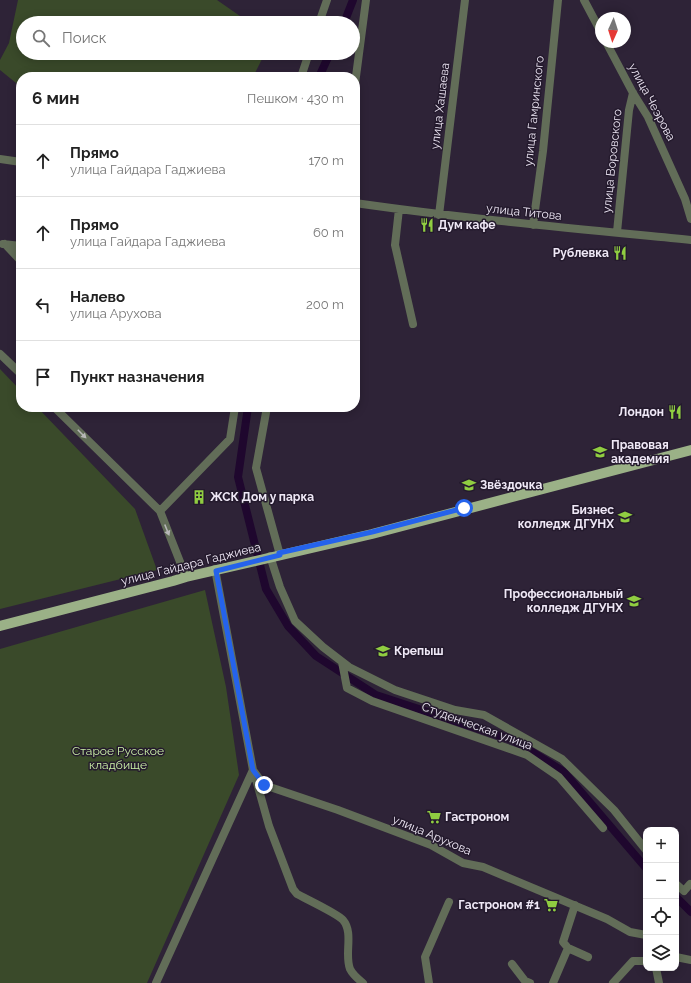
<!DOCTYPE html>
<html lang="ru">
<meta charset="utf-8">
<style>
body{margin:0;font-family:Raleway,sans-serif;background:#f2f2f2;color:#222}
.controls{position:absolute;right:12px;bottom:12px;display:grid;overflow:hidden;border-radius:8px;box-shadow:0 2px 10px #0003}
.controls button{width:36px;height:36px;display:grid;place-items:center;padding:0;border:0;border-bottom:1px solid #e0e0e0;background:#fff;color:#222;font:20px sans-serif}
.compass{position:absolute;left:595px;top:12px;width:36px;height:36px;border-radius:50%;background:#fff;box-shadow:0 2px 10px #0003;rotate:183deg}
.stop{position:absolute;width:12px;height:12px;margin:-9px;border:3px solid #2563eb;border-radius:50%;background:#fff}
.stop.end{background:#2563eb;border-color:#fff;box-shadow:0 1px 4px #0008}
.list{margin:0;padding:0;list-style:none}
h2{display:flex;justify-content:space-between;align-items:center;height:52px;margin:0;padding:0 16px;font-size:17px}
h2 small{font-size:13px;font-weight:400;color:#767676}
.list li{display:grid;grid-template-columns:26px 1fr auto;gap:12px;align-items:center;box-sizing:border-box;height:72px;padding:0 16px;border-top:1px solid #e0e0e0}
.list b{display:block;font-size:15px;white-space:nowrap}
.list p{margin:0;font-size:13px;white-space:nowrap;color:#767676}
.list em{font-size:13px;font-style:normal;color:#767676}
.icon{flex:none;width:22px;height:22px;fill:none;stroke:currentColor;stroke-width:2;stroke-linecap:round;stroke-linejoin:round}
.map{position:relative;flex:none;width:691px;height:983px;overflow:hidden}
.search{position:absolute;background:#fff;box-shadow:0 2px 10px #0003;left:16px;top:16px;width:344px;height:44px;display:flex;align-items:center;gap:10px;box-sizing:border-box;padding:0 14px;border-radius:22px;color:#767676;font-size:15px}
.panel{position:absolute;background:#fff;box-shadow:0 2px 10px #0003;left:16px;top:72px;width:344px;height:340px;border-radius:16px}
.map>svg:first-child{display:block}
.green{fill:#3a4a2a}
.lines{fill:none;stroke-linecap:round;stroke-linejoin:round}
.canal{stroke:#1f072e;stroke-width:8}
.minor{stroke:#626d58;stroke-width:8}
.primary{stroke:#9bb187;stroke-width:10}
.oneway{fill:#b7b7b7}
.route{stroke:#2563eb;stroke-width:5}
.labels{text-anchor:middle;stroke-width:3;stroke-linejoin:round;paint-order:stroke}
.street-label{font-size:12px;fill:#efe8f6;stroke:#241a2d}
.poi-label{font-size:12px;font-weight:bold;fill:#efe8f6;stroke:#241a2d;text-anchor:start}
.park-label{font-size:12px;fill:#cdf3a8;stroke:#241a2d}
</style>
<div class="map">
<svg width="691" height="983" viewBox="0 0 691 983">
<rect width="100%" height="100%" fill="#2e2337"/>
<path class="green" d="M18,0H217L250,23H23V53H265L253,77H21V87L0,70V60L9,43Z
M0,369L21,391V407H37L135,509L157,570L0,609Z
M205,590L226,687L239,775L147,983H0V649Z"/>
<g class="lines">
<path class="canal" d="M344,23L353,0
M319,77L330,53
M248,407L238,477L266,589L288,626L316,656L376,695L513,740L564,772L646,868
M676,897L691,912"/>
<path class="minor" d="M584,0L601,32
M319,23L327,0
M606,42L633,93L648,117L685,199L691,219
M301,77L309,53
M355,84L366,0
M0,159L21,162
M355,203C467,219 579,229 691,240
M399,209L395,245L413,324
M439,215L465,0
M533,225L543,151L558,0
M617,232L629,110L633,93
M3,244L21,246
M5,244L21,261
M0,354L21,374
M54,407L160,511L186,577
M267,407L256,468L280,555
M160,511L230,439L235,407
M270,556L280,587L295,621L323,647L349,667L395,690L455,710L484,715L562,759L614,810L646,850
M215,569L253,770L264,785L338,810L431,845L463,863L483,867L607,919L630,932L646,935
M342,662L347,688L372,701L527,755L559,777L603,828
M255,776L269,826L293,889L297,894C306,899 338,914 343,920C354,933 344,954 350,969C353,975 358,979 363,983
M676,884L684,891L690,884
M575,905L563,942L568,948L588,957
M676,957L691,960
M512,964L525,981L530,983
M656,968L659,983
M156,983L253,770
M429,983L425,957L449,902
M553,983L568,948
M613,983L633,961H646"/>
<path class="primary" d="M0,626L173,581L186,577L372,534L691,450"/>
</g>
<defs><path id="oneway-solid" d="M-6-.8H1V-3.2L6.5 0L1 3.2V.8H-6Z"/></defs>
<g class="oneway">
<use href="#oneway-solid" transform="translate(82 434) rotate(45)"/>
<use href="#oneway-solid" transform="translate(167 530) rotate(68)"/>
</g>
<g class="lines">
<path class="route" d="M264,785L253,770L216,571L280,555L279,553L372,532L464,508"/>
</g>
<defs>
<symbol id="restaurant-bare" viewBox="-9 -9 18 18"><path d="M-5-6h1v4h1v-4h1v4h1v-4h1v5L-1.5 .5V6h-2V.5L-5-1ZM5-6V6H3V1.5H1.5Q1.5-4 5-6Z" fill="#90cd41" stroke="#241a2d" stroke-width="2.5" paint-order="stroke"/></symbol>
<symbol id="university-bare" viewBox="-9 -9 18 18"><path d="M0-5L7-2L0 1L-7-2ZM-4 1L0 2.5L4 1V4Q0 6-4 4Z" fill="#90cd41" stroke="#241a2d" stroke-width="2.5" paint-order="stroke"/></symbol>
<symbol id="school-bare" viewBox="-9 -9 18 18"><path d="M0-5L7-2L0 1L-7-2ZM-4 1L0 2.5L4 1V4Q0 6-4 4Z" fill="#90cd41" stroke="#241a2d" stroke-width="2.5" paint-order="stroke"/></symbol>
<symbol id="building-bare" viewBox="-9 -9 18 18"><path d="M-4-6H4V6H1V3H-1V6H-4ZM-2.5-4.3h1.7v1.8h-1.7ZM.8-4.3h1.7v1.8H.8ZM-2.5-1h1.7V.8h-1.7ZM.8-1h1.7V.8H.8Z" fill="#90cd41" stroke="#241a2d" stroke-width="2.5" paint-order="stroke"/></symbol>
<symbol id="supermarket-bare" viewBox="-9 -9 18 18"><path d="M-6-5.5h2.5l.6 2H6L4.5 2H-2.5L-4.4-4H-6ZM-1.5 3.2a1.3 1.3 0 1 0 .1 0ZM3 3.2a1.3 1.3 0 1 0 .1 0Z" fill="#90cd41" stroke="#241a2d" stroke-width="2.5" paint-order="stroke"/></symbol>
</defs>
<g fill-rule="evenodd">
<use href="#restaurant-bare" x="417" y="215" width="20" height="20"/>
<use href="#restaurant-bare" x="610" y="243" width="20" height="20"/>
<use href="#restaurant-bare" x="665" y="402" width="20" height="20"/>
<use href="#university-bare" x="590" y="442" width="20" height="20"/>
<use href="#school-bare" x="459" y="475" width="20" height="20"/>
<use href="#building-bare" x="189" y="487" width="20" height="20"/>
<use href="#university-bare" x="615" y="507" width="20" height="20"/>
<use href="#university-bare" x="624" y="591" width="20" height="20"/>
<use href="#school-bare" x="373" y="641" width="20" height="20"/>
<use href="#supermarket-bare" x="424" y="807" width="20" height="20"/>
<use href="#supermarket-bare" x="541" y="895" width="20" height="20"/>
</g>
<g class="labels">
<g class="street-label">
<text transform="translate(652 102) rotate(62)" y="4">улица Чеэрова</text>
<text transform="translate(440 106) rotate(-83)" y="4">улица Хашаева</text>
<text transform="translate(534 111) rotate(-84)" y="4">улица Гамринского</text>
<text transform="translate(612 161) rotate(-84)" y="4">улица Воровского</text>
<text transform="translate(524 212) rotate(6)" y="4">улица Титова</text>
<text transform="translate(191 564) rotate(-14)" y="4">улица Гайдара Гаджиева</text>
<text transform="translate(477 726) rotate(20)" y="4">Студенческая улица</text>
<text transform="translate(432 835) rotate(23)" y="4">улица Арухова</text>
</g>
<g class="poi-label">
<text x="438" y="229">Дум кафе</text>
<text x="609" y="257" text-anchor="end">Рублевка</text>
<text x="664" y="416" text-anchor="end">Лондон</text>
<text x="611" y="449">Правовая<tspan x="611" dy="14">академия</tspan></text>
<text x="480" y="489">Звёздочка</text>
<text x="210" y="501">ЖСК Дом у парка</text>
<text x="614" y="514" text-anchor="end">Бизнес<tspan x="614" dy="14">колледж ДГУНХ</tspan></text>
<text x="623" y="598" text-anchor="end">Профессиональный<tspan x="623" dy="14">колледж ДГУНХ</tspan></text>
<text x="394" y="655">Крепыш</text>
<text x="445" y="821">Гастроном</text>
<text x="540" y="909" text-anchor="end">Гастроном #1</text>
</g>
<g class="park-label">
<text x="118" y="755">Старое Русское<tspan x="118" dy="14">кладбище</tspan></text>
</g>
</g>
</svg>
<div class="controls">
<button>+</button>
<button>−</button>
<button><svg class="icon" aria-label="locate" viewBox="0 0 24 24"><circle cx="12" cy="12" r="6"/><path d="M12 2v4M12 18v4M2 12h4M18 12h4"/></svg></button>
<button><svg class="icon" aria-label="layers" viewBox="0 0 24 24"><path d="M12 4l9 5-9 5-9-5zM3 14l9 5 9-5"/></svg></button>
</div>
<svg class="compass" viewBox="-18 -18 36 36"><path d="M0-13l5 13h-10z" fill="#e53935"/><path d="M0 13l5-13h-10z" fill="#767676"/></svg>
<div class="stop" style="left:464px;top:508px"></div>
<div class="stop end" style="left:264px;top:785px"></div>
<div class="search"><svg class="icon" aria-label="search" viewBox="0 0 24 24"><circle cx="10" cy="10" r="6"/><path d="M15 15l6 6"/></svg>Поиск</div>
<section class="panel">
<h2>6 мин<small>Пешком · 430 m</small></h2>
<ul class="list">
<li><svg class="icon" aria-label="ahead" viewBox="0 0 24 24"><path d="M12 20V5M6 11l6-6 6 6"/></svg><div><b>Прямо</b><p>улица Гайдара Гаджиева</p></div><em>170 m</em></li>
<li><svg class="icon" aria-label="ahead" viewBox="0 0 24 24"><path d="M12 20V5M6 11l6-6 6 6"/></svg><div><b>Прямо</b><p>улица Гайдара Гаджиева</p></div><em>60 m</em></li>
<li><svg class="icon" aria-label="left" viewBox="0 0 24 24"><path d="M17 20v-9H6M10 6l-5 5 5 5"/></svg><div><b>Налево</b><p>улица Арухова</p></div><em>200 m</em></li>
<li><svg class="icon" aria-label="arrive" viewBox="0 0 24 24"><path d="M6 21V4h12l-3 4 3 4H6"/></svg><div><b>Пункт назначения</b></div></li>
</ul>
</section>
</div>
